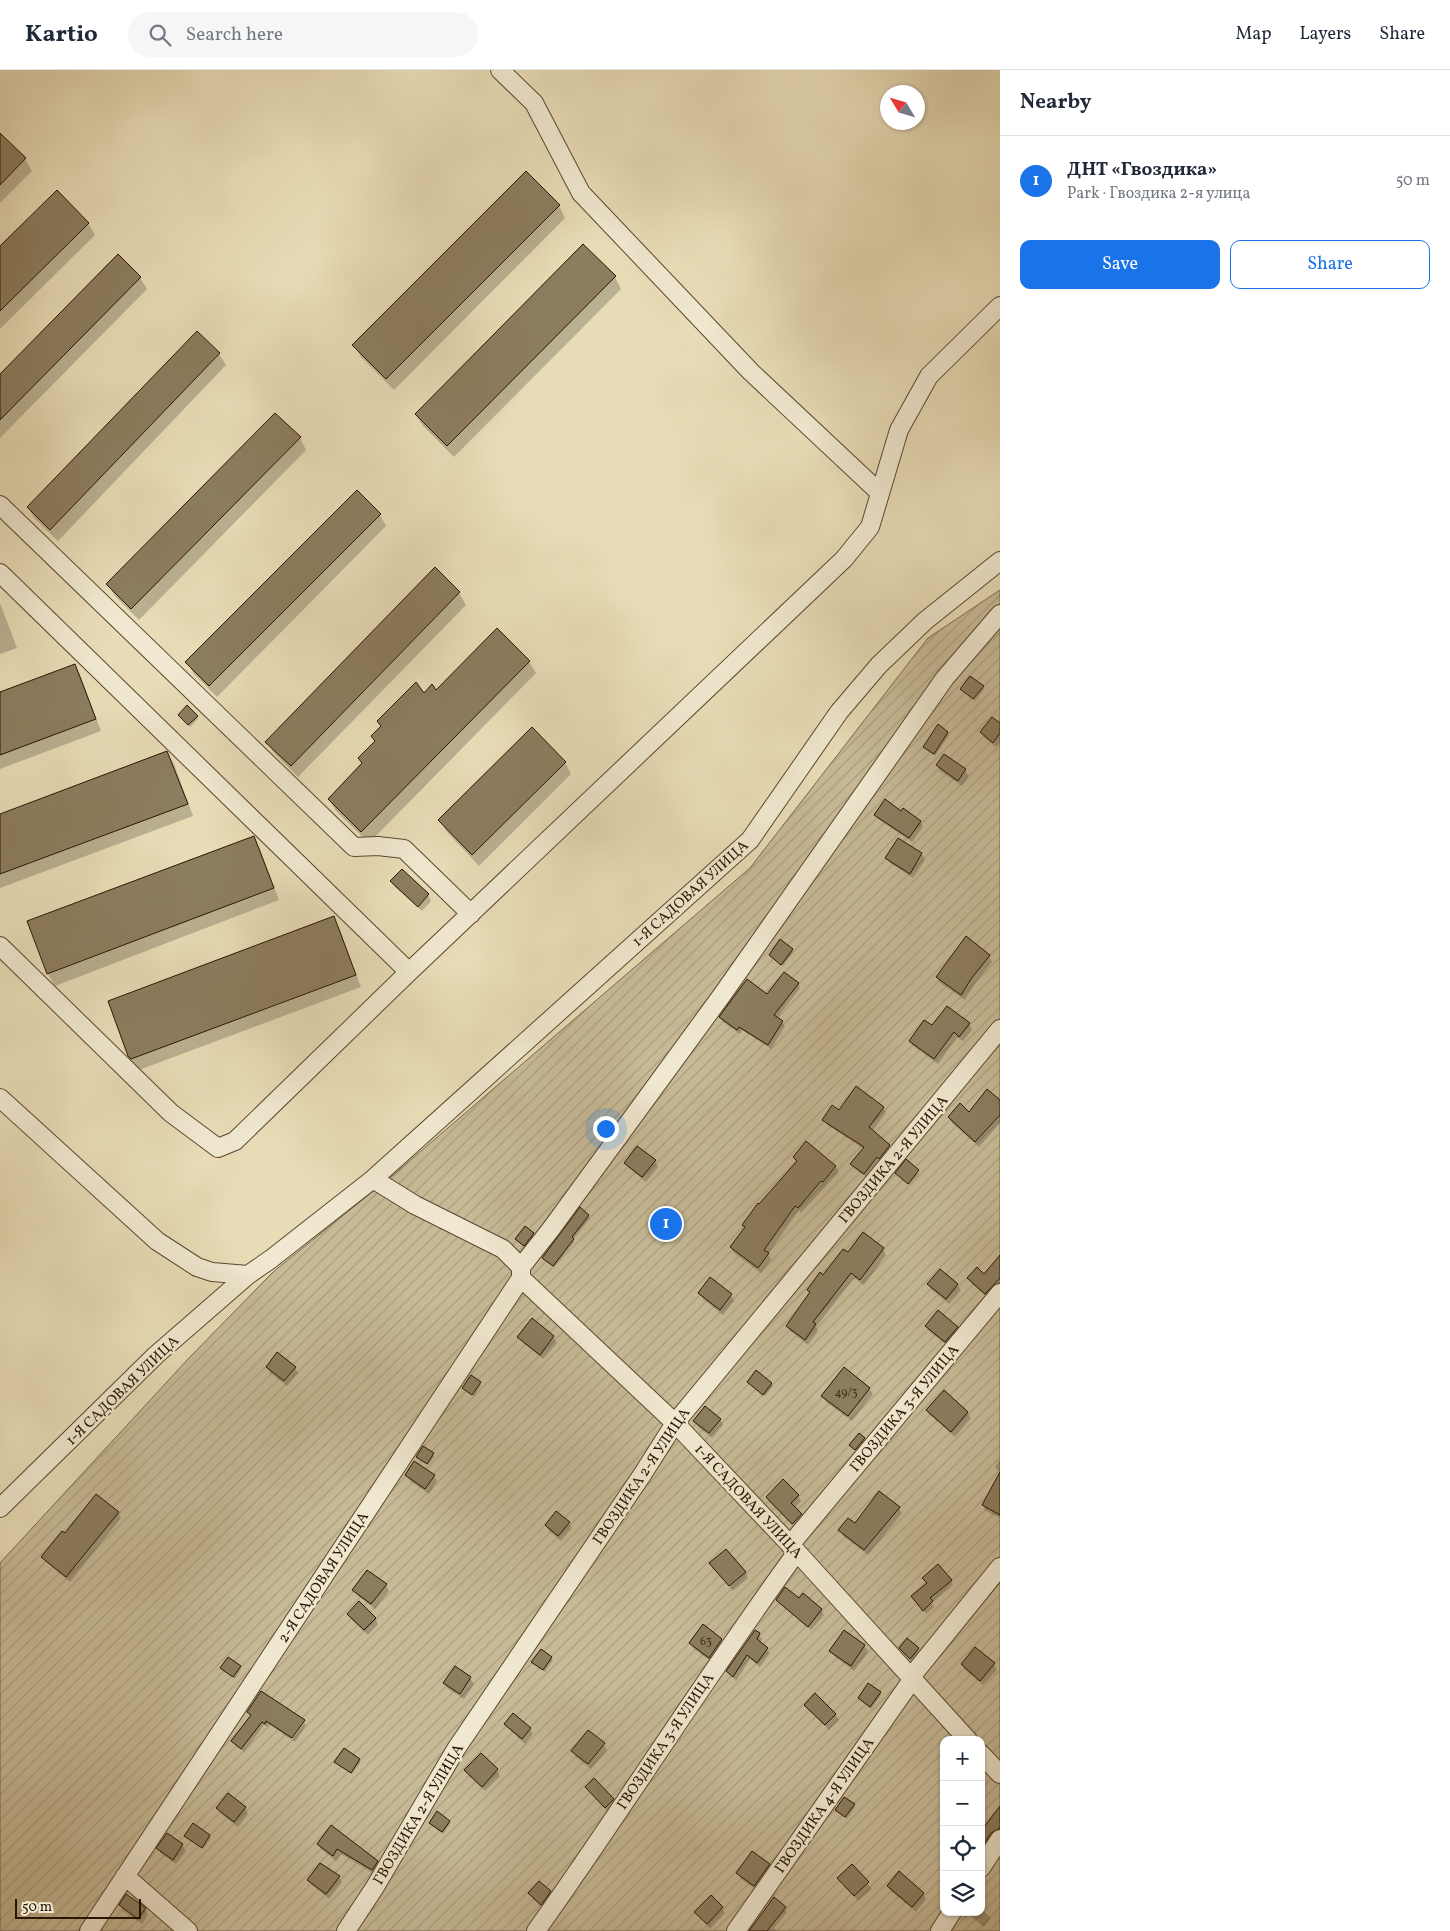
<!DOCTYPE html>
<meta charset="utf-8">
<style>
body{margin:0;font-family:Vollkorn,serif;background:#f6f6f7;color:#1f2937}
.controls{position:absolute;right:15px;bottom:15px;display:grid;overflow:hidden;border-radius:10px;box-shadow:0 1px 4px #0004}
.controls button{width:45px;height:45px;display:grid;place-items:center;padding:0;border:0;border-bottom:1px solid #e0e1e3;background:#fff;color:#1f2937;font:25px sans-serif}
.compass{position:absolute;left:880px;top:15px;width:45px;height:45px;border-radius:50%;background:#fff;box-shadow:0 1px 4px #0004;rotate:308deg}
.scale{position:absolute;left:15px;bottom:12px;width:126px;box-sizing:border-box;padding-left:5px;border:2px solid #281600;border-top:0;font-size:14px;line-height:18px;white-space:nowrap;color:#281600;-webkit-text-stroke:4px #f0e8d0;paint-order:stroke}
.you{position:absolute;left:605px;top:1058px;width:18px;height:18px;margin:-12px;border:4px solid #fff;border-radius:50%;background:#1a73e8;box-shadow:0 0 0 8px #1a73e833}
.badge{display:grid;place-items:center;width:32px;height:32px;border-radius:50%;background:#1a73e8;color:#fff;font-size:16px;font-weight:700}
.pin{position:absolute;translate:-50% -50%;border:2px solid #fff;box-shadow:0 1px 5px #0006}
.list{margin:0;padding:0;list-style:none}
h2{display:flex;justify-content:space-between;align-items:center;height:65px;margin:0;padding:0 20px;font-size:21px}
h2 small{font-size:16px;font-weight:400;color:#747a83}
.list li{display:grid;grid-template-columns:32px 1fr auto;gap:15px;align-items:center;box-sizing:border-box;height:90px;padding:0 20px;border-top:1px solid #e0e1e3}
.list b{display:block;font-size:19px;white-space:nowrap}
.list p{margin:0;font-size:16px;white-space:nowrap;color:#747a83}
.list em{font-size:16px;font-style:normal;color:#747a83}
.actions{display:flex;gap:10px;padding:15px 20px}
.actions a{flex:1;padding:11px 0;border:1px solid #1a73e8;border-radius:10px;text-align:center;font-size:18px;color:#1a73e8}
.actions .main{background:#1a73e8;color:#fff}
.icon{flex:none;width:28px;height:28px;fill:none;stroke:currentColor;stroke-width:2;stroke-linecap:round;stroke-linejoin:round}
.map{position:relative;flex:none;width:1000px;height:1861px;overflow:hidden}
header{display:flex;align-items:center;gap:30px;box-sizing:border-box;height:70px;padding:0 25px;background:#fff;border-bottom:1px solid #e0e1e3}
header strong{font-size:24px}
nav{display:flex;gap:28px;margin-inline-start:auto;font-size:18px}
.search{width:350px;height:45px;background:#f6f6f7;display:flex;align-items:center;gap:12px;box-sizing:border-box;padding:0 18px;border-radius:28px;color:#747a83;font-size:19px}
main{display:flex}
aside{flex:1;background:#fff}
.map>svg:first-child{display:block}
.garden{fill:url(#garden-furrows);stroke:#78684c;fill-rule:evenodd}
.shadow{fill:#0003}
.building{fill:#8c7d5f;stroke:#281600}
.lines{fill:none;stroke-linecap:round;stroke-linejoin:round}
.minor-casing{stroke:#58482e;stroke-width:20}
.minor{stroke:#f0e8d0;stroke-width:18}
.labels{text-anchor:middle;stroke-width:4.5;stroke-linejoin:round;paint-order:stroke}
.number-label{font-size:12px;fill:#413018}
.street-label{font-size:15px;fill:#281600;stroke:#f0e8d0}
</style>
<header>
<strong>Kartio</strong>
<div class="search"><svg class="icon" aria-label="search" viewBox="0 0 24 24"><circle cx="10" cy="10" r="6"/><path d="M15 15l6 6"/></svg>Search here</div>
<nav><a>Map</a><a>Layers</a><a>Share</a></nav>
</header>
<main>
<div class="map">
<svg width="1000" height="1861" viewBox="0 0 1000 1861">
<defs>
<pattern id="garden-furrows" width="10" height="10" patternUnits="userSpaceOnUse" patternTransform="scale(1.25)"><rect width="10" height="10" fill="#c7ba97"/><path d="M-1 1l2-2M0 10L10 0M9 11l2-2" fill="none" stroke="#ab9f80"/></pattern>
</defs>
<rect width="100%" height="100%" fill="#e8dcb6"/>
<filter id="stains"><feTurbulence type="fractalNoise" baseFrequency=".004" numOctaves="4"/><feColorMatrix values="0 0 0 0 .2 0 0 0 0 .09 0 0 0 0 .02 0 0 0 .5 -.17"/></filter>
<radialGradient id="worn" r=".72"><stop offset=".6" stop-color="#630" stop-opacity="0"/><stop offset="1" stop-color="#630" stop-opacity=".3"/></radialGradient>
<path class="garden" d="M1000,520V1861H0V1493L189,1288L273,1202L392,1106L750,798L928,568ZM944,1670H981V1842H944Z"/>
<path class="shadow" d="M0,65L25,89L32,101L0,133Z
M559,136L565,148L394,320L361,287L354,275Z
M88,153L95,165L0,259V178Z
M615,207L621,219L454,387L423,356L416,345Z
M140,208L147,219L0,368V305Z
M219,284L226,295L58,471L35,449L28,438Z
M300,368L306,380L139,550L115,526L108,515Z
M380,445L386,456L217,627L194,604L187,592Z
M435,499L459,523L466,535L298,707L274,683L267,672Z
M0,533L17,578L0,584Z
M497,559L529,592L536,603L369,773L336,741L329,729L362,694L359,688L376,671L424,625L436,622Z
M75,595L81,607L101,661L0,699V623Z
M983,617L984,619L975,631L963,621Z
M197,646L198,649L190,657L181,647Z
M1000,655V673L996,677L985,668L981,662Z
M947,662L949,665L935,686L925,679L924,677Z
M167,683L174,694L193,746L0,818V745Z
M944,685L965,700L969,706L962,716L940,701L937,695Z
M565,692L571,704L479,796L447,762L440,751Z
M904,740L921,752L923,757L912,772L878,749L876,745L902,742Z
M253,767L260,779L279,830L55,916L48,904L28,851Z
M898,769L922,784L925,790L913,808L890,793L886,788Z
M402,801L428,825L431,831L422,841L395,817L392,811Z
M333,848L340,860L361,917L139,1000L136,998L129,986Z
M966,868L989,886L992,892L974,915L965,930L940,913L937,907Z
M792,880L793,882L783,896L770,885Z
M798,913L800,918L777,948L785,956L771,979L742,960L740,964L723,952L720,947Z
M969,954L972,960L963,971L957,967L938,994L913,976L910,971L932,957Z
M1000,1032V1053L979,1077L952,1053L949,1047L969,1043Z
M883,1037L886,1042L872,1062L889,1076L892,1081L867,1108L855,1099L852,1094L864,1079L827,1055L824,1050L840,1041Z
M794,1088L835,1096L839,1102L801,1143L799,1140L768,1184L771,1190L761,1203L734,1183L731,1177L745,1159L743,1155L797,1093Z
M655,1091L658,1097L646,1112L629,1098L626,1093Z
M906,1091L919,1104L909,1115L896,1103Z
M588,1145L590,1148L573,1170L574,1172L554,1197L545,1190L543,1188Z
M525,1158L535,1166L526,1177L517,1169Z
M883,1179L886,1185L864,1215L854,1208L816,1257L818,1261L808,1275L790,1261L787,1256L811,1224L808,1220L848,1184Z
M1000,1188V1217L989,1229L972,1214L969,1208L984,1206Z
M929,1215H957L961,1220L949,1234L932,1220Z
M699,1223L731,1225L734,1231L723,1245L703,1229Z
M532,1250L553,1267L557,1273L543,1289L522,1272L519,1267Z
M926,1256L957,1257L960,1263L949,1277L930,1262Z
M267,1297H295L298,1303L287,1316L270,1303Z
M480,1313L481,1315L474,1326L463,1318Z
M748,1313H771L773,1316L765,1326Z
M869,1319L873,1324L852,1351L826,1332L823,1326Z
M927,1340L967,1342L971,1348L955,1367L930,1345Z
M720,1349L723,1355L712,1368L698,1357L695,1351Z
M859,1365L865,1371L857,1382L850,1375Z
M433,1384L434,1387L428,1395L418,1387Z
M1000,1390V1402L995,1397Z
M406,1405H434L437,1411L429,1424L410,1411Z
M1000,1418V1448L986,1441L983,1435Z
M798,1426L801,1431L794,1439L804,1451L796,1458L770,1433L767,1427Z
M899,1438L902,1443L868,1485L843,1466L840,1460Z
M118,1443L121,1448L70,1512L46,1492L42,1487L66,1465Z
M569,1453L572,1458L561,1471L549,1461L546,1456Z
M711,1493L745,1502L748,1508L733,1521Z
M951,1511L953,1515L932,1533L934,1537L926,1544L912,1527L928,1514Z
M386,1515L389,1521L375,1539L357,1525L354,1520Z
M803,1525L821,1540L824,1545L811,1560L780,1534L778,1530H799Z
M348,1544L375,1548L378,1554L368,1565L352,1550Z
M755,1561L762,1569L760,1573L770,1583L760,1597L750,1589L736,1611L727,1601Z
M844,1562L865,1576L868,1582L854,1601L834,1586L831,1581Z
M721,1570L724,1576L713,1593L693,1578L690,1573Z
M918,1579L919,1581L912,1591L902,1581Z
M541,1580L553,1590L545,1602L533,1592Z
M994,1594L997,1600L983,1615L965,1600L962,1595Z
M240,1597L241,1599L235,1609L222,1598Z
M455,1598L470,1608L474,1614L464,1629L448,1619L445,1613Z
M880,1623L881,1625L871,1639L859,1628Z
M806,1635L835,1644L839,1650L829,1660L809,1640Z
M248,1642L302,1651L290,1669L269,1654L267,1657L264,1655L244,1682L233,1671L251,1647Z
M304,1653L306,1655L295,1672L292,1670Z
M505,1654L530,1659L533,1664L525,1674L509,1659Z
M604,1674L607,1680L591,1699L576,1687L573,1681Z
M359,1690L360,1693L352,1704L336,1692Z
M466,1700H497L500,1706L485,1721L469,1706Z
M586,1717L613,1729L616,1735L608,1742Z
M228,1725L245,1738L248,1744L238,1757L221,1744L218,1738Z
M854,1735L855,1737L847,1749L836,1740Z
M1000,1741V1764L981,1786V1763Z
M449,1751L450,1754L443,1764L430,1753Z
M331,1757L377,1792L380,1798L376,1805L341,1784L336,1791L321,1779L318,1774Z
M167,1765L182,1775L186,1781L176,1794L161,1784L158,1778Z
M186,1766H209L211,1768L203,1779Z
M769,1795L772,1800L758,1821L741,1809L738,1803Z
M852,1796L872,1819L858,1831L838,1808Z
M339,1807L342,1812L329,1829L312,1815L309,1810Z
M888,1816L923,1824L926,1829L916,1842L891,1821Z
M550,1822L553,1828L545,1840L533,1829L529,1824Z
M774,1829L787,1842L774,1858L777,1861H751Z
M120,1835L145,1839L148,1845L142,1854L123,1841Z
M722,1838L725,1843L710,1859L696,1842Z
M981,1839L991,1848L984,1857L972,1847L975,1842H981Z"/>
<path class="building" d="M0,63L26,88L0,115Z
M526,101L560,135L386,309L352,275Z
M57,120L89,153L0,241V176Z
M583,174L616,206L447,376L415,344Z
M118,184L141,207L0,350V304Z
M197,261L220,283L50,460L27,437Z
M275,343L301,367L131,539L106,514Z
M357,420L381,444L209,616L185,592Z
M435,497L460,522L291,696L265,672Z
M497,558L530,591L361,762L328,729L362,693L358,688L375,671L371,666L381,656L377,651L416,612L424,623L432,614L436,620Z
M75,594L96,649L0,685V622Z
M970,606L984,616L973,629L960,619Z
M187,635L198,646L188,655L178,645Z
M992,647L1000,653V663L993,673L980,662Z
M938,654L948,662L934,684L923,677Z
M532,657L566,692L472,785L438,750Z
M167,681L188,734L0,804V744Z
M944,684L966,699L958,711L936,695Z
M885,729L901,741L903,738L921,751L909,768L874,745Z
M254,766L274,818L47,904L27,851Z
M898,768L922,783L910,804L885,788Z
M402,799L429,824L418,837L390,811Z
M334,846L356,905L131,989L128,986L108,931Z
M966,866L990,885L971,909L961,925L936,907Z
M780,869L793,879L781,895L769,885Z
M784,902L799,913L774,945L783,951L768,975L739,957L737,960L719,947L747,909L767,924Z
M947,936L970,953L959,967L954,962L934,989L909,971L924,950L932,955Z
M856,1016L884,1037L869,1057L890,1075L879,1089L877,1087L864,1104L850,1094L864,1077L822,1050L832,1035L839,1040Z
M987,1019L1000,1030V1045L975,1072L948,1047L960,1033L969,1042Z
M806,1071L836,1096L823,1112L821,1111L798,1138L795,1136L764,1180L769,1183L758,1198L730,1177L745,1157L742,1155L758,1133L759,1134L797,1091L793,1087Z
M637,1076L656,1090L642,1107L624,1093Z
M906,1089L919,1100L908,1114L895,1103Z
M580,1137L589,1145L572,1167L574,1169L553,1196L542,1188Z
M525,1156L534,1163L524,1176L515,1169Z
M863,1162L884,1178L860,1210L851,1203L813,1252L816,1254L805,1270L786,1256L810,1222L807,1220L820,1202L823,1205L843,1179L848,1182Z
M1000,1185V1208L985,1224L967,1208L977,1197L984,1204Z
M940,1199L958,1214L946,1229L927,1214Z
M710,1207L732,1224L720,1240L698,1223Z
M938,1240L958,1257L945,1272L925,1256Z
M532,1248L554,1266L540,1285L517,1267Z
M277,1282L296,1297L284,1311L266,1297Z
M844,1297L870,1318L848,1346L821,1326Z
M756,1300L772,1313L763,1325L747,1312Z
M471,1305L481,1312L472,1325L462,1318Z
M944,1320L968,1342L951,1362L926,1340Z
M705,1336L721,1349L709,1363L693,1351Z
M859,1363L865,1368L855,1380L849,1375Z
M423,1376L434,1383L427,1394L416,1387Z
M414,1391L435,1405L425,1419L405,1405Z
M1000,1402V1445L982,1435Z
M783,1409L799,1425L791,1433L802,1444L792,1454L766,1427Z
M879,1421L900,1437L864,1480L838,1460L848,1448L855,1453Z
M96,1424L119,1442L66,1507L41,1487L62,1461L65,1463Z
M556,1441L570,1452L558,1466L545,1455Z
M726,1479L746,1502L729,1516L709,1493Z
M938,1494L952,1510L930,1528L933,1531L923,1541L911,1526L927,1513L922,1508Z
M367,1500L387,1514L371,1534L352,1520Z
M785,1517L799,1528L803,1523L822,1539L808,1557L776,1530Z
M359,1531L376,1548L364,1560L347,1544Z
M703,1554L722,1569L709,1588L689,1573Z
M755,1560L760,1563L757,1569L768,1578L757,1593L747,1585L733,1607L726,1601Z
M844,1560L865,1575L851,1596L829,1581Z
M907,1568L919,1578L910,1589L899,1578Z
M975,1577L995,1593L980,1611L961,1594Z
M541,1579L552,1587L543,1600L531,1592Z
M228,1587L241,1596L233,1607L220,1598Z
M455,1596L471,1607L460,1624L443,1613Z
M868,1613L881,1622L870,1637L858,1628Z
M261,1621L305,1650L292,1668L266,1651L265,1654L262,1652L241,1679L231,1671L251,1645L247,1642Z
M815,1623L836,1644L825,1655L804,1635Z
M513,1643L531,1658L522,1669L504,1654Z
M588,1660L605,1673L588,1694L571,1681Z
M344,1678L360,1689L351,1703L334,1692Z
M481,1683L498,1699L482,1717L464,1700Z
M594,1708L614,1729L605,1738L585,1717Z
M228,1723L246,1737L234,1752L216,1738Z
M844,1727L855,1734L845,1747L835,1740Z
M1000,1736V1758L991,1763L981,1778V1761Z
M437,1741L450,1751L442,1762L429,1753Z
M193,1753L210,1765L202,1778L184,1766Z
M331,1755L378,1791L372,1800L337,1779L333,1786L317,1774Z
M167,1763L183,1774L173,1790L156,1778Z
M752,1781L770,1794L754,1816L736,1803Z
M320,1793L340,1806L326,1824L307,1810Z
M852,1794L869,1812L854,1826L837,1808Z
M899,1801L924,1823L912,1837L887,1816Z
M539,1811L551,1821L541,1835L528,1823Z
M126,1824L146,1838L138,1849L119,1835Z
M711,1825L723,1837L707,1854L694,1842Z
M774,1827L786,1837L767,1861H749Z"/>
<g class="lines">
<defs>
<path id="minor" d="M500,0L534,33L581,123L751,302L880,423
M0,435L354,777L378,776L404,779L471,844
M0,503L409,902
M0,876L171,1043L218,1078L235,1071L409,902L844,489L870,457L899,360L929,306L1000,236
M0,1028L157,1171L197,1197L212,1202L248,1205L271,1189L373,1109L750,770L839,642L879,595L925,551L1000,491
M373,1109L415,1135L503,1179L521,1197V1208L675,1353L797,1482L968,1670
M521,1197L551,1159L722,925L945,608L1000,544
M0,1438L156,1285L248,1205
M790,1475L1000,1223
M911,1607L1000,1497
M981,1684L1000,1704
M981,1798L1000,1769
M125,1806L188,1861
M89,1861L521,1208
M346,1861L375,1817L456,1679L642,1405L675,1353L1000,959
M536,1861C625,1736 706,1606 797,1482
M736,1861L912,1610
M940,1861L952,1842"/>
</defs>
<use href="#minor" class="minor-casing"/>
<use href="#minor" class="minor"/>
</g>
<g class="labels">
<g class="number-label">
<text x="846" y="1326">49/3</text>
<text x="706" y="1575">63</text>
</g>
<g class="street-label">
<text transform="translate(690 823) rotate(-42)" y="5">1-Я САДОВАЯ УЛИЦА</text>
<text transform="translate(893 1089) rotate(-50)" y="5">ГВОЗДИКА 2-Я УЛИЦА</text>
<text transform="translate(122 1320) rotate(-44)" y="5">1-Я САДОВАЯ УЛИЦА</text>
<text transform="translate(904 1338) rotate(-50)" y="5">ГВОЗДИКА 3-Я УЛИЦА</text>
<text transform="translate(641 1406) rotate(-56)" y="5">ГВОЗДИКА 2-Я УЛИЦА</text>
<text transform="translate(749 1431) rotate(47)" y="5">1-Я САДОВАЯ УЛИЦА</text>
<text transform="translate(323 1507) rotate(-57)" y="5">2-Я САДОВАЯ УЛИЦА</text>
<text transform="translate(665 1671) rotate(-56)" y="5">ГВОЗДИКА 3-Я УЛИЦА</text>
<text transform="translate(824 1735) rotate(-55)" y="5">ГВОЗДИКА 4-Я УЛИЦА</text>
<text transform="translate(418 1744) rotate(-59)" y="5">ГВОЗДИКА 2-Я УЛИЦА</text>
</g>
</g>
<rect width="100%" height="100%" filter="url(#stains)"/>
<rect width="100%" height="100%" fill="url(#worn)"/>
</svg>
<div class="controls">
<button>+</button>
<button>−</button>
<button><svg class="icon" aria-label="locate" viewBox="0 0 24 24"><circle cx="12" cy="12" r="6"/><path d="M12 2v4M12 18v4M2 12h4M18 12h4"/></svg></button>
<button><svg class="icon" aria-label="layers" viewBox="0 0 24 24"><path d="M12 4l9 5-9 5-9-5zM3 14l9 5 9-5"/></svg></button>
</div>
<svg class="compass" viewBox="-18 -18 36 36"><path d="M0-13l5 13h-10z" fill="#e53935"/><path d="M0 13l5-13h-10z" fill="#747a83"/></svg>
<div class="scale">50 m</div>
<div class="you"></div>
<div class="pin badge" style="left:666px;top:1154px">1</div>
</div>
<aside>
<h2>Nearby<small></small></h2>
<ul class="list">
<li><span class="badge">1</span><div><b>ДНТ «Гвоздика»</b><p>Park · Гвоздика 2-я улица</p></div><em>50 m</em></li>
</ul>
<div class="actions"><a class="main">Save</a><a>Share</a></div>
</aside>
</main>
